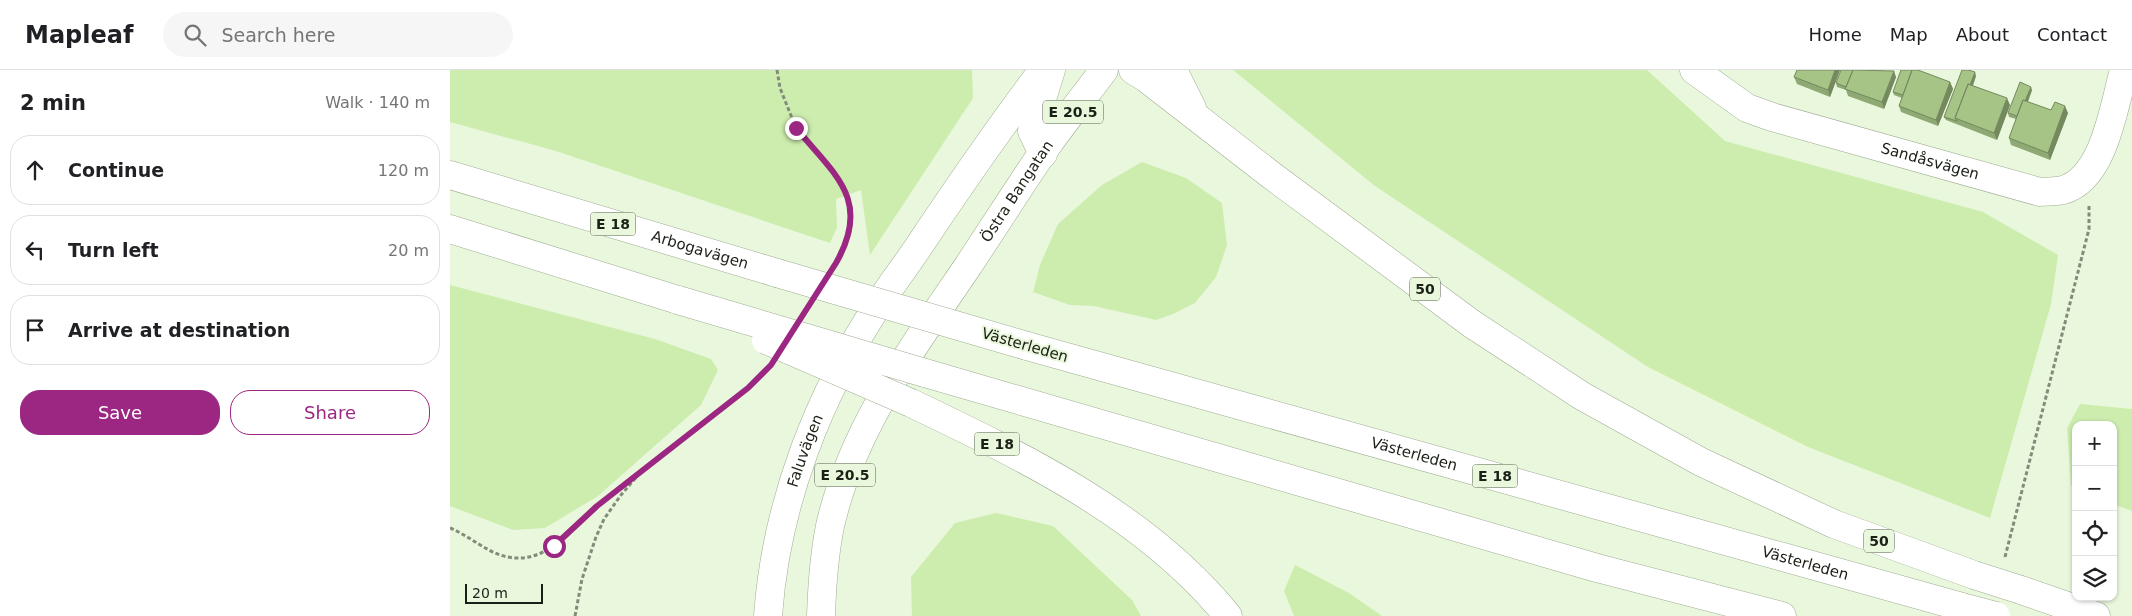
<!DOCTYPE html>
<meta charset="utf-8">
<style>
body{margin:0;font-family:"DejaVu Sans",sans-serif;background:#f6f6f6;color:#202124}
.controls{position:absolute;right:15px;bottom:15px;display:grid;overflow:hidden;border-radius:10px;box-shadow:0 1px 4px #0004}
.controls button{width:45px;height:45px;display:grid;place-items:center;padding:0;border:0;border-bottom:1px solid #e0e0e0;background:#fff;color:#202124;font:25px sans-serif}
.scale{position:absolute;left:15px;bottom:12px;width:78px;box-sizing:border-box;padding-left:5px;border:2px solid #1b2016;border-top:0;font-size:14px;line-height:18px;white-space:nowrap;color:#1b2016;-webkit-text-stroke:4px #e9f7dc;paint-order:stroke}
.stop{position:absolute;width:15px;height:15px;margin:-11px;border:4px solid #9b2782;border-radius:50%;background:#fff}
.stop.end{background:#9b2782;border-color:#fff;box-shadow:0 1px 5px #0008}
.list{margin:0;padding:0;list-style:none}
h2{display:flex;justify-content:space-between;align-items:center;height:65px;margin:0;padding:0 20px;font-size:21px}
h2 small{font-size:16px;font-weight:400;color:#757577}
.list li{display:grid;grid-template-columns:32px 1fr auto;gap:15px;align-items:center;box-sizing:border-box;height:70px;margin:0 10px 10px;padding:0 10px;border:1px solid #e0e0e0;border-radius:20px}
.list b{display:block;font-size:19px;white-space:nowrap}
.list em{font-size:16px;font-style:normal;color:#757577}
.actions{display:flex;gap:10px;padding:15px 20px}
.actions a{flex:1;padding:11px 0;border:1px solid #9b2782;border-radius:20px;text-align:center;font-size:18px;color:#9b2782}
.actions .main{background:#9b2782;color:#fff}
.icon{flex:none;width:28px;height:28px;fill:none;stroke:currentColor;stroke-width:2;stroke-linecap:round;stroke-linejoin:round}
.map{position:relative;flex:none;width:1682px;height:546px;overflow:hidden}
header{display:flex;align-items:center;gap:30px;box-sizing:border-box;height:70px;padding:0 25px;background:#fff;border-bottom:1px solid #e0e0e0}
header strong{font-size:24px}
nav{display:flex;gap:28px;margin-inline-start:auto;font-size:18px}
.search{width:350px;height:45px;background:#f6f6f6;display:flex;align-items:center;gap:12px;box-sizing:border-box;padding:0 18px;border-radius:28px;color:#757577;font-size:19px}
main{display:flex}
aside{flex:1;background:#fff}
.map>svg:first-child{display:block}
.green{fill:#cdedae}
.lines{fill:none;stroke-linecap:round;stroke-linejoin:round}
.minor-casing{stroke:#9fac93;stroke-width:29}
.highway-casing{stroke:#9fac93;stroke-width:29}
.path{stroke:#838c7a;stroke-width:3;stroke-dasharray:4 2.5;stroke-linecap:butt}
.minor{stroke:#fff;stroke-width:28}
.highway{stroke:#fff;stroke-width:28}
.highway-bridge-casing{stroke:#9fac93;stroke-width:29;stroke-linecap:butt}
.highway-bridge{stroke:#fff;stroke-width:28}
.wall{fill:#8ea973}
.shaded-wall{fill:#74895e}
.building{fill:#a5c486;stroke:#74895e}
.route{stroke:#9b2782;stroke-width:6}
.labels{text-anchor:middle;stroke-width:4;stroke-linejoin:round;paint-order:stroke}
.shield{fill:#e9f7dc;stroke:#596051;stroke-width:1}
.shield-label{font-size:14px;font-weight:bold;fill:#1b2016}
.street-label{font-size:15px;fill:#1b2016;stroke:#e9f7dc}
</style>
<header>
<strong>Mapleaf</strong>
<div class="search"><svg class="icon" aria-label="search" viewBox="0 0 24 24"><circle cx="10" cy="10" r="6"/><path d="M15 15l6 6"/></svg>Search here</div>
<nav><a>Home</a><a>Map</a><a>About</a><a>Contact</a></nav>
</header>
<main>
<aside>
<h2>2 min<small>Walk · 140 m</small></h2>
<ul class="list">
<li><svg class="icon" aria-label="ahead" viewBox="0 0 24 24"><path d="M12 20V5M6 11l6-6 6 6"/></svg><div><b>Continue</b></div><em>120 m</em></li>
<li><svg class="icon" aria-label="left" viewBox="0 0 24 24"><path d="M17 20v-9H6M10 6l-5 5 5 5"/></svg><div><b>Turn left</b></div><em>20 m</em></li>
<li><svg class="icon" aria-label="arrive" viewBox="0 0 24 24"><path d="M6 21V4h12l-3 4 3 4H6"/></svg><div><b>Arrive at destination</b></div></li>
</ul>
<div class="actions"><a class="main">Save</a><a>Share</a></div>
</aside>
<div class="map">
<svg width="1682" height="546" viewBox="0 0 1682 546">
<rect width="100%" height="100%" fill="#e9f7dc"/>
<path class="green" d="M0,0H522L523,28L420,185L411,120L386,129L387,157L380,173L106,81L0,52Z
M783,0H1197L1275,71L1533,142L1608,185L1601,234L1540,448L1358,377L1198,297L925,116Z
M692,92L736,108L772,133L777,175L766,207L745,233L723,244L706,250L644,236L620,235L583,222L590,195L608,154L652,115Z
M0,215L205,269L261,289L268,300L251,335L148,426L95,458L63,460L0,436Z
M1630,334L1682,339V441L1663,434V355H1626V418L1621,416L1617,358Z
M546,443L603,456L682,530L691,546H462L461,507L505,453Z
M845,495L899,523L932,546H844L834,521Z"/>
<g class="lines">
<defs>
<g id="minor">
<path id="s1" d="M1244,0L1297,38L1322,47L1590,122C1597,121 1606,122 1613,120C1654,109 1664,36 1674,0"/>
</g>
<g id="highway">
<path d="M683,0L696,8L821,105L1022,254L1132,326L1251,392L1384,454L1524,505"/>
<path d="M723,0L742,38"/>
<path d="M593,84L582,61L601,0"/>
<path id="s2" d="M0,105L327,203"/>
<path d="M0,159L228,230"/>
<path id="s3" d="M577,276L1512,537"/>
<path d="M475,303L1147,498L1332,546"/>
<path d="M461,333C576,388 697,446 778,546"/>
<path d="M1571,520L1646,546"/>
<path id="s4" d="M318,546C326,433 369,323 432,229C444,211 457,194 469,176C509,116 550,57 593,0"/>
<path id="s5" d="M371,546C372,515 374,486 380,456C402,359 463,277 518,196C545,155 572,113 599,73C617,48 636,24 654,0"/>
</g>
</defs>
<use href="#minor" class="minor-casing"/>
<use href="#highway" class="highway-casing"/>
<path class="path" d="M327,0L330,18L346,58L394,116L400,133V162L394,178L386,194
M0,458C20,466 37,483 58,487C97,495 123,457 148,435C160,425 174,414 186,404
M1555,487L1639,159V136
M125,546L132,509L146,467L154,449L171,425L195,397L297,318L317,299"/>
<use href="#minor" class="minor"/>
<use href="#highway" class="highway"/>
<defs>
<path id="highway-bridge" d="M327,203L577,276
M228,230L475,303
M316,270L461,333
M1524,505L1571,520
M1512,537L1546,546"/>
</defs>
<use href="#highway-bridge" class="highway-bridge-casing"/>
<use href="#highway-bridge" class="highway-bridge"/>
</g>
<path class="wall" d="M1390,0L1380,27L1347,14L1344,7Z
M1526,6L1523,16L1560,35L1547,70L1496,50L1494,47Z
M1446,7L1434,39L1398,26L1396,20L1387,17L1386,13Z
M1500,12L1503,19L1488,56L1451,42L1449,36L1452,28L1444,25L1443,22Z
M1582,20L1578,32L1601,40L1618,43L1600,90L1561,75L1559,68L1566,49L1559,47L1558,43Z"/>
<path class="shaded-wall" d="M1385,0H1390L1380,27L1378,20Z
M1444,1L1446,7L1434,39L1432,32Z
M1525,2L1526,6L1510,50L1507,49Z
M1500,12L1503,19L1488,56L1486,50Z
M1581,17L1582,20L1570,51L1569,47Z
M1557,28L1560,35L1547,70L1544,63Z
M1615,36L1618,43L1600,90L1598,83Z"/>
<path class="building" d="M1347,0H1385L1378,20L1344,7Z
M1391,0H1403L1396,17L1386,13Z
M1403,0L1444,1L1432,32L1395,19Z
M1451,0H1462L1453,25L1443,22Z
M1462,0H1468L1500,12L1486,50L1449,36Z
M1512,0H1518L1525,2L1520,15L1518,14L1505,48L1507,51L1494,47Z
M1570,12L1581,17L1575,31L1573,30L1567,46L1558,43Z
M1518,14L1557,28L1544,63L1505,48Z
M1573,30L1601,40L1605,32L1615,36L1598,83L1559,68Z"/>
<g class="lines">
<path class="route" d="M104,476L147,436L298,318L321,295L386,193C422,130 385,105 346,58"/>
</g>
<g class="labels">
<g class="shield">
<rect x="593" y="30.5" width="60" height="23" rx="4"/>
<rect x="140.5" y="142.5" width="45" height="23" rx="4"/>
<rect x="960" y="207.5" width="30" height="23" rx="4"/>
<rect x="524.5" y="362.5" width="45" height="23" rx="4"/>
<rect x="365" y="393.5" width="60" height="23" rx="4"/>
<rect x="1022.5" y="394.5" width="45" height="23" rx="4"/>
<rect x="1414" y="459.5" width="30" height="23" rx="4"/>
</g>
<g class="shield-label">
<text x="623" y="47">E 20.5</text>
<text x="163" y="159">E 18</text>
<text x="975" y="224">50</text>
<text x="547" y="379">E 18</text>
<text x="395" y="410">E 20.5</text>
<text x="1045" y="411">E 18</text>
<text x="1429" y="476">50</text>
</g>
<g class="street-label">
<text dy="5" stroke="none"><textPath href="#s1" startOffset="256">Sandåsvägen</textPath></text>
<text dy="5" stroke="none"><textPath href="#s5" startOffset="476">Östra Bangatan</textPath></text>
<text dy="5" stroke="none"><textPath href="#s2" startOffset="261">Arbogavägen</textPath></text>
<text transform="translate(575 275) rotate(16)" y="5">Västerleden</text>
<text dy="5" stroke="none"><textPath href="#s4" startOffset="170">Faluvägen</textPath></text>
<text dy="5" stroke="none"><textPath href="#s3" startOffset="402">Västerleden</textPath></text>
<text dy="5" stroke="none"><textPath href="#s3" startOffset="808">Västerleden</textPath></text>
</g>
</g>
</svg>
<div class="controls">
<button>+</button>
<button>−</button>
<button><svg class="icon" aria-label="locate" viewBox="0 0 24 24"><circle cx="12" cy="12" r="6"/><path d="M12 2v4M12 18v4M2 12h4M18 12h4"/></svg></button>
<button><svg class="icon" aria-label="layers" viewBox="0 0 24 24"><path d="M12 4l9 5-9 5-9-5zM3 14l9 5 9-5"/></svg></button>
</div>
<div class="scale">20 m</div>
<div class="stop" style="left:104px;top:476px"></div>
<div class="stop end" style="left:346px;top:58px"></div>
</div>
</main>
